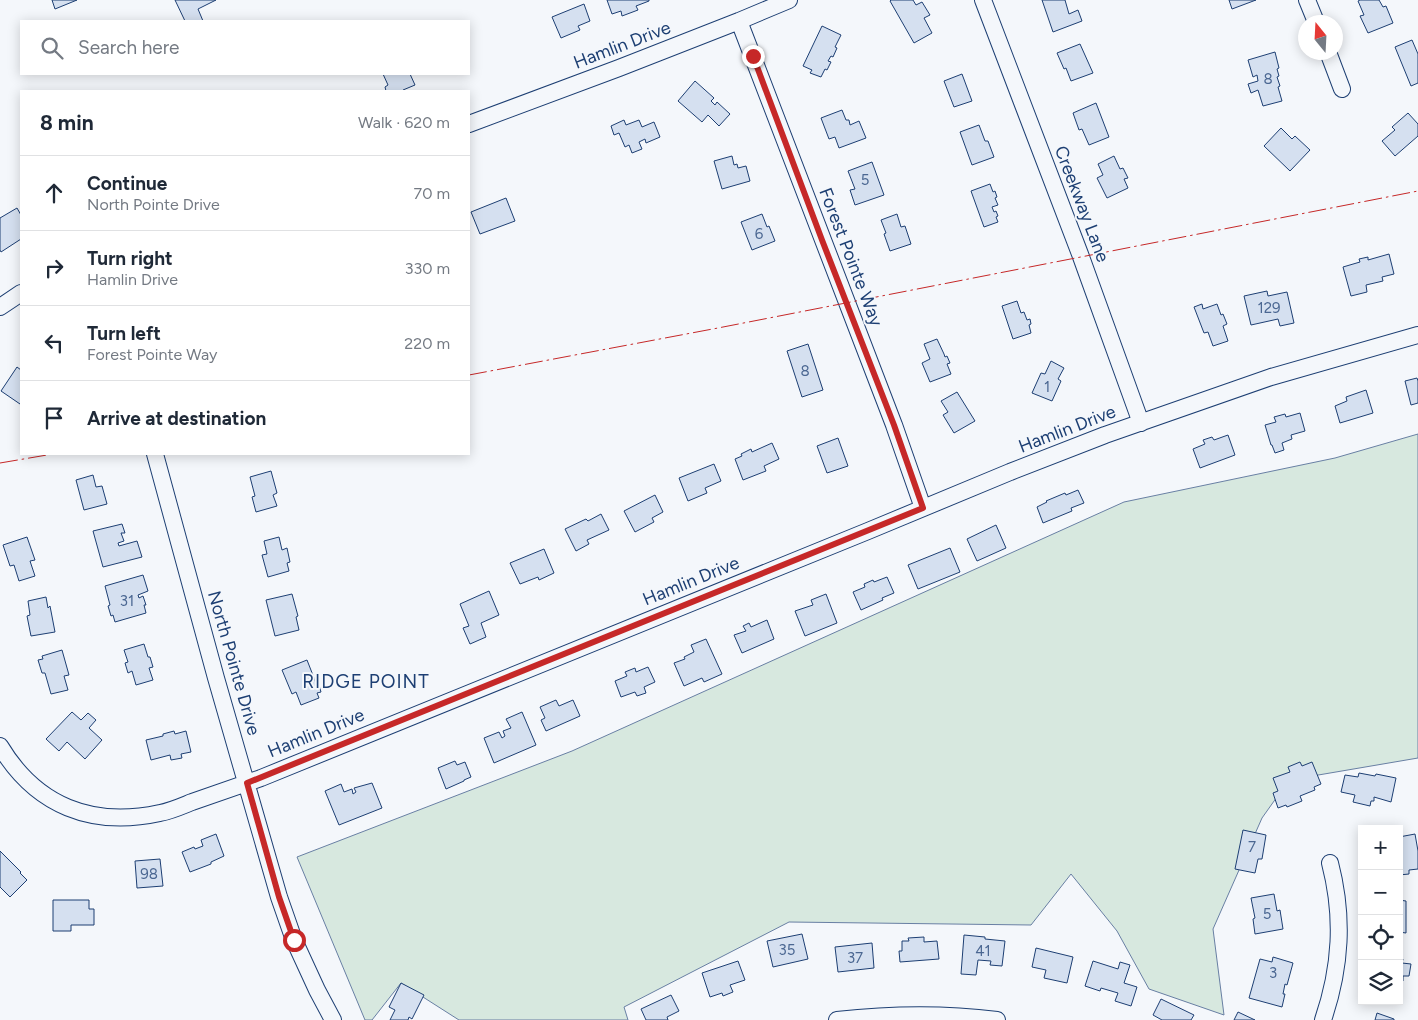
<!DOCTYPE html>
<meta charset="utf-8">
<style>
body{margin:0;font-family:Figtree,sans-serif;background:#f6f6f7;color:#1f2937}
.controls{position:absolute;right:15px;bottom:15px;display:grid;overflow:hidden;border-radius:0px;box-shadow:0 2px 12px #0003}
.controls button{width:45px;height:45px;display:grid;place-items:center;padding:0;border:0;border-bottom:1px solid #e0e1e3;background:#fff;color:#1f2937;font:25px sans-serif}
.compass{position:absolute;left:1298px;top:15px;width:45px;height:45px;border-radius:50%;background:#fff;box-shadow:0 2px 12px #0003;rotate:342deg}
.stop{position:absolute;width:15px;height:15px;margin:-11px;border:4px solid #c62828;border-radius:50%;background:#fff}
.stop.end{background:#c62828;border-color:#fff;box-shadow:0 1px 5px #0008}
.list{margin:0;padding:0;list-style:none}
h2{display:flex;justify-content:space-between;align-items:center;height:65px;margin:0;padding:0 20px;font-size:21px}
h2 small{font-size:16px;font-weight:400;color:#747a83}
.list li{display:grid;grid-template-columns:32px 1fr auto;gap:15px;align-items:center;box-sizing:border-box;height:75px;padding:0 20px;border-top:1px solid #e0e1e3}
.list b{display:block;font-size:19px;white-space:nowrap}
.list p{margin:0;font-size:16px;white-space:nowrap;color:#747a83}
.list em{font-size:16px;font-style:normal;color:#747a83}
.icon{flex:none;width:28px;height:28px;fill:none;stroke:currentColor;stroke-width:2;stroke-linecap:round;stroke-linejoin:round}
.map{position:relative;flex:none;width:1418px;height:1020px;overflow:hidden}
.search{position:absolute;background:#fff;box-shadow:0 2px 12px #0003;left:20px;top:20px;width:450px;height:55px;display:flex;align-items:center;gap:12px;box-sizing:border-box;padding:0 18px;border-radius:0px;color:#747a83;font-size:19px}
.panel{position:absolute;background:#fff;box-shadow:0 2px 12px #0003;left:20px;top:90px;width:450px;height:365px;border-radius:0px}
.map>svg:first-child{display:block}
.green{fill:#d7e8df;stroke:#687fa3}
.building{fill:#d5e0f0;stroke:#1d3f73}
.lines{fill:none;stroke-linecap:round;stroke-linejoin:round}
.minor-casing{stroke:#1d3f73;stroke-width:18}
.minor{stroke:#f4f7fb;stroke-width:16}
.power{stroke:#c62828;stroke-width:1;stroke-dasharray:18 4 2.5 4;stroke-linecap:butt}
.route{stroke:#c62828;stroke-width:6}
.labels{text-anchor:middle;stroke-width:4;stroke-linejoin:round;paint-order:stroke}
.number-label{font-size:15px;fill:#4b6792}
.street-label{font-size:18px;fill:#1d3f73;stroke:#f4f7fb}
.neighbourhood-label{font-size:19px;letter-spacing:1px;fill:#1d3f73;stroke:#f4f7fb}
</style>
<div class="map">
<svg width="1418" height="1020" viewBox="0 0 1418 1020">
<rect width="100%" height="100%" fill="#f4f7fb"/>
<path class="green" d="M1418,434V758L1289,780L1262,818L1213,929L1224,1015L1149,989L1117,931L1071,874L1031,925L789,922L624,1007L628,1020H459L401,983L372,1020H365L297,857L572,751L1124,502L1335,458Z"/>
<path class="building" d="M52,0H77L55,9Z
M175,0H216L198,9L203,21H185Z
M607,0H649V1L636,6L638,10L622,16L621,11L612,14Z
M891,0H913L916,5L922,2L930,15L924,18L932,33L914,43L890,1Z
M1042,0H1065L1069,14L1078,10L1082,21L1053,32Z
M1229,0H1256L1232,9Z
M1360,0H1379L1383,7L1386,6L1393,23L1368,33L1360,16L1364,15L1358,1Z
M584,4L590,21L578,26L580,30L561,38L552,17Z
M822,26L841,35L835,47L837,48L833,57L831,56L828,61L831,62L827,70L825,69L821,77L810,73L812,70L803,66Z
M1412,40L1418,54V83L1411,86L1395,47Z
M1080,44L1093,73L1071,81L1066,68L1064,69L1057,53Z
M1275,52L1279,68L1277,69L1279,76L1277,77L1280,86L1278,87L1282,101L1263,106L1258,90L1251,93L1248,84L1258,81L1257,75L1253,77L1248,60Z
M383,74H410L415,85L403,90V91H386L385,87L388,85Z
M962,74L972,101L954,107L944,81Z
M695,81L714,98L711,101L715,105L717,102L730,114L719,126L708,115L702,122L678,101Z
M1096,103L1109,137L1089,145L1082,129L1079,130L1073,113Z
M842,110L846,120H849L850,125L859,121L866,138L839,148L835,137L829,139L821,118Z
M1408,113L1418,124V136L1395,156L1382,141L1395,130L1392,127Z
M624,120L626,125L639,120L642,127L654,122L660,137L646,143L645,139L639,142L642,149L632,153L629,145L625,147L619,133L614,135L611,126Z
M979,125L985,141H988L994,157L972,165L960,132Z
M1281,128L1292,139L1295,136L1310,150L1290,171L1264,146Z
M732,156L734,165L737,164L738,168L746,166L750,181L722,189L714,161Z
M1114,156L1120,169L1123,168L1128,178L1124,179L1128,188L1107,198L1097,178L1103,175L1098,164Z
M872,162L884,195L855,205L850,190L855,189L848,171Z
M990,184L993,192L995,191L997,197L995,198L998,205L992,207L994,212L996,211L998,216L996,217L998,222L984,227L971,191Z
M506,198L515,221L480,234L471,212Z
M17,208L21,215V239L1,252L0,250V218Z
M762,214L767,227L769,226L775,241L752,250L741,222Z
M897,214L901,227L905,226L911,244L890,251L884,234L886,233L881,220Z
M1389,254L1394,274L1382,277L1383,281L1366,285L1367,292L1351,296L1343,267L1360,262L1359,259L1368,257V260Z
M1267,291L1268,296L1287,292L1294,323L1280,326L1278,319L1251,325L1244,296Z
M1017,301L1021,313L1024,312L1027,320L1030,319L1031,324L1029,325L1031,333L1013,339L1002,306Z
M1202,304L1203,309L1217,304L1221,315L1223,314L1227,324L1223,326L1228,341L1213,346L1208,332L1204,333L1194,307Z
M937,339L944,354L945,357L947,356L950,363L947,364L951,374L930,382L922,363L930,359L924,344Z
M808,344L823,390L802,397L787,351Z
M1051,361L1064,368L1058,379L1061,381L1052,401L1032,393L1041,373L1045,374Z
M17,367L21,370V402L20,404L1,391Z
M1417,378L1418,381V403L1411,405L1405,381Z
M1366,390L1373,413L1340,423L1335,406L1347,401L1346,397Z
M957,392L975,421L954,433L943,415L948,412L941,401Z
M1300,413L1305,431L1291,435L1292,439L1282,443L1284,450L1275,453L1272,445H1271L1265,425L1276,422L1274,417L1285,414L1286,417Z
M1228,435L1235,455L1200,468L1193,449L1205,444L1203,440L1212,437L1214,440Z
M838,438L848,466L827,473L817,446Z
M772,443L779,459L764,466L766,471L743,480L735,459L742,456L741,454L751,449L752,452Z
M714,464L721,481L705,488L707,493L688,501L679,478Z
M271,471L277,493L273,495L277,506L256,512L252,497L255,496L250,477Z
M93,475L96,487L102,486L107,504L84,510L76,480Z
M1078,490L1084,503L1071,508L1072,511L1043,523L1037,507L1047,502L1046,501L1065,493L1066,495Z
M655,495L663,512L652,518L654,522L635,532L624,511Z
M601,514L609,530L587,540L589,544L576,551L565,529L586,519L588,521Z
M122,524L125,533H121L124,541L118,543L119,546L137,541L142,557L103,567L93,531Z
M996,525L1006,548L977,561L967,539Z
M27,537L35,560L30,561L35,576L19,581L14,565L10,566L3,545Z
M279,537L282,550L287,548L290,562L287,563L289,571L268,577L262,555L267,554L264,541Z
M950,548L960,572L918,589L908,565Z
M544,549L554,573L539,580L538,577L520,584L510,563Z
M143,575L148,591L138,595L139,598L143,596L146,605H144L146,613L115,622L113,615L111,616L108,606L110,605L105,586Z
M887,577L894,593L882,598L883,600L861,610L853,592L865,587L864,584L873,580L874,582Z
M489,591L499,615L481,623L486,637L470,644L463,628L469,626L460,604Z
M292,594L298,616L296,617L299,630L275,636L266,600Z
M826,594L837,623L805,636L795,611L813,605L811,600Z
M46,597L48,608L50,606L55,632L31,636L27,616L30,615L28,601Z
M767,620L774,639L742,653L734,635L746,631L743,626L749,623L751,627Z
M706,639L722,674L704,682L702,678L684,686L674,663L685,659L684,657L694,652L691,645Z
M144,644L148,657H150L153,667L149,668L153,680L136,685L132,671L128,673L125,663L128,662L124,650Z
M62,650L69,675L64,676L68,690L51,694L45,673H42L38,660L43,659L42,656Z
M307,660L316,683L318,682L321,692L317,693L319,698L301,705L296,692L292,694L282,670Z
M648,667L655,682L644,687L646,693L637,696L635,692L621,697L615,681L627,676L625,672L635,668L636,672Z
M556,700L559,706L573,700L580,716L546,731L541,720L545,718L540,707Z
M72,712L81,720L88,713L96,720L89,728L102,740L85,759L67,742L59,751L46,739Z
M522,712L536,745L494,763L484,738L499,732L502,738L505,736L503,731L511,728L506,719Z
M174,731L175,734L186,731L191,752L181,754L182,758L171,760L170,755L151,760L146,740L163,736V734Z
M455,761L457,765L465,762L471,777L464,780V781L446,789L438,768Z
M1300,762L1302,766L1312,762L1321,784L1314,787L1315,790L1300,796L1302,801L1287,807L1286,805L1278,808L1273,793L1278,791L1273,778L1290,772L1288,767Z
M1359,773L1375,776L1376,774L1396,778L1391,802L1374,797V801H1371L1370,806L1353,802L1355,795L1341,792L1345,775L1358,777Z
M372,783L382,808L339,825L325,791L341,784L344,792L352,789L353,794L356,792L354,788Z
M1243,830L1266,835L1262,859H1258L1255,873L1235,869Z
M216,834L224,856L211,862V864L190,872L182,852L194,847L195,849L203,846L201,840Z
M1415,834L1418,851V869L1409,870V874L1399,875V837Z
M0,851L21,872L20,873L27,880L10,897L0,887Z
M160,859L163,886L137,888L135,861Z
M1274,894L1277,911L1280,910L1283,929L1255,934L1253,919L1255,918L1251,898Z
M53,900H89V909H94V925H71V931H53Z
M1399,900L1406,901V933L1399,932Z
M802,934L808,959L773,967L767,941Z
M964,935L985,937V939L1005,941L1002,966L990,965L991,961L978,960L976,975L961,974Z
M924,937V942L937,941L939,959L900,962L899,951H902V941H909L908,938Z
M872,943L874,968L838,972L835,947Z
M1036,948L1073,957L1067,983L1044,978L1046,970L1032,967Z
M1273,957L1293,963L1287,985L1285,984L1283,994H1285L1282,1007L1249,998L1260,959L1272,962Z
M1399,959H1403L1402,963L1411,964L1409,976H1403V981H1399Z
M738,961L745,980L730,985L733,992L723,996L722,993L710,997L702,973Z
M1093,961L1118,969L1120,962L1130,965L1124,983L1137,987L1131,1006L1115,1001L1118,993L1101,988L1100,991L1085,986Z
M401,983L424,995L412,1019L409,1017L408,1020H390L395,1010L389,1007Z
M671,995L679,1011L667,1017L668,1020H646L641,1009Z
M1161,999L1194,1015L1191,1020H1162L1153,1015Z
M1238,1012L1255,1020H1234Z
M1377,1013L1394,1019V1020H1375Z"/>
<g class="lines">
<defs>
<path id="minor" d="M983,0L1080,254L1141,423
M1307,0L1316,22
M739,21L894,425L923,508
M1328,52L1342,89
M469,124L619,68L739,21L789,0
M0,307L21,293
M155,454L216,678L279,897L294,940L317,990L333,1020
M0,746C36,806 92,828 160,813C171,811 182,806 192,802C215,794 238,786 261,778L868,531L1010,472L1105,435L1271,377L1418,335
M837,1020C890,1014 943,1013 997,1020
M1323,1020C1341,967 1344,917 1330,863"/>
</defs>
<use href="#minor" class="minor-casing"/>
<use href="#minor" class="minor"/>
<path class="power" d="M469,375L718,328L1418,191
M0,463L53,454"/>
</g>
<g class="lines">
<path class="route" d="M294,940L279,897L247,783L923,508L894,425L822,240L753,56"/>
</g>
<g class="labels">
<g class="number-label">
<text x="1268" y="84">8</text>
<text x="865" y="185">5</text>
<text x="759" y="239">6</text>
<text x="1269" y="313">129</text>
<text x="805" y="376">8</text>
<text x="1047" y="392">1</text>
<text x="127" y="606">31</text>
<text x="1252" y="852">7</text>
<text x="149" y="879">98</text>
<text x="1267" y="919">5</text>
<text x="787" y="955">35</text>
<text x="983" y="956">41</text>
<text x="855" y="963">37</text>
<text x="1273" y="978">3</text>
</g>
<g class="street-label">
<text transform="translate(622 45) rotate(-21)" y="6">Hamlin Drive</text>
<text transform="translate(1082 204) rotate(69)" y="6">Creekway Lane</text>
<text transform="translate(851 257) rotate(69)" y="6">Forest Pointe Way</text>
<text transform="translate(1067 429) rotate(-21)" y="6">Hamlin Drive</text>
<text transform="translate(691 581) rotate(-22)" y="6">Hamlin Drive</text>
<text transform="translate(234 663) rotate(74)" y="6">North Pointe Drive</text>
<text transform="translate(316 733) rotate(-22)" y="6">Hamlin Drive</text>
</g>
<g class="neighbourhood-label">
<text x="366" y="688">RIDGE POINT</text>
</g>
</g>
</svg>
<div class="controls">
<button>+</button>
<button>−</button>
<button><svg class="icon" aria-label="locate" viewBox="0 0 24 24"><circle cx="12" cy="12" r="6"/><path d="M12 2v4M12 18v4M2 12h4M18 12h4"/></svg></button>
<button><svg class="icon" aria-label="layers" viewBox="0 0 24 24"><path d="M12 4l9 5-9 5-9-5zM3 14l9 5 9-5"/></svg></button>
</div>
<svg class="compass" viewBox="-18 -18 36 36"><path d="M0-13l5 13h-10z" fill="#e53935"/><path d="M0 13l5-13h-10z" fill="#747a83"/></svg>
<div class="stop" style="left:294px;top:940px"></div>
<div class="stop end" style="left:753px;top:56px"></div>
<div class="search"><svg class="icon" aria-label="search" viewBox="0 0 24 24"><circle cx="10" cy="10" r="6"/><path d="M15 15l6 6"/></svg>Search here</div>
<section class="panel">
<h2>8 min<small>Walk · 620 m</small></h2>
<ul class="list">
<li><svg class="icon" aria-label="ahead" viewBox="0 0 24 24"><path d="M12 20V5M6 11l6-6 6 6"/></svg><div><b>Continue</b><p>North Pointe Drive</p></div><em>70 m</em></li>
<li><svg class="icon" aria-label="right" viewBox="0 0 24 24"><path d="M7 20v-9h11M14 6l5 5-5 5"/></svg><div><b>Turn right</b><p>Hamlin Drive</p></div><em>330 m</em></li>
<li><svg class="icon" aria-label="left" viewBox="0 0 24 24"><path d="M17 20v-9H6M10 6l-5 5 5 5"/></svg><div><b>Turn left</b><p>Forest Pointe Way</p></div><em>220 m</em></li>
<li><svg class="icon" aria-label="arrive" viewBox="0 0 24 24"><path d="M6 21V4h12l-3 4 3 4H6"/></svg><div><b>Arrive at destination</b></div></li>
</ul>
</section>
</div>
